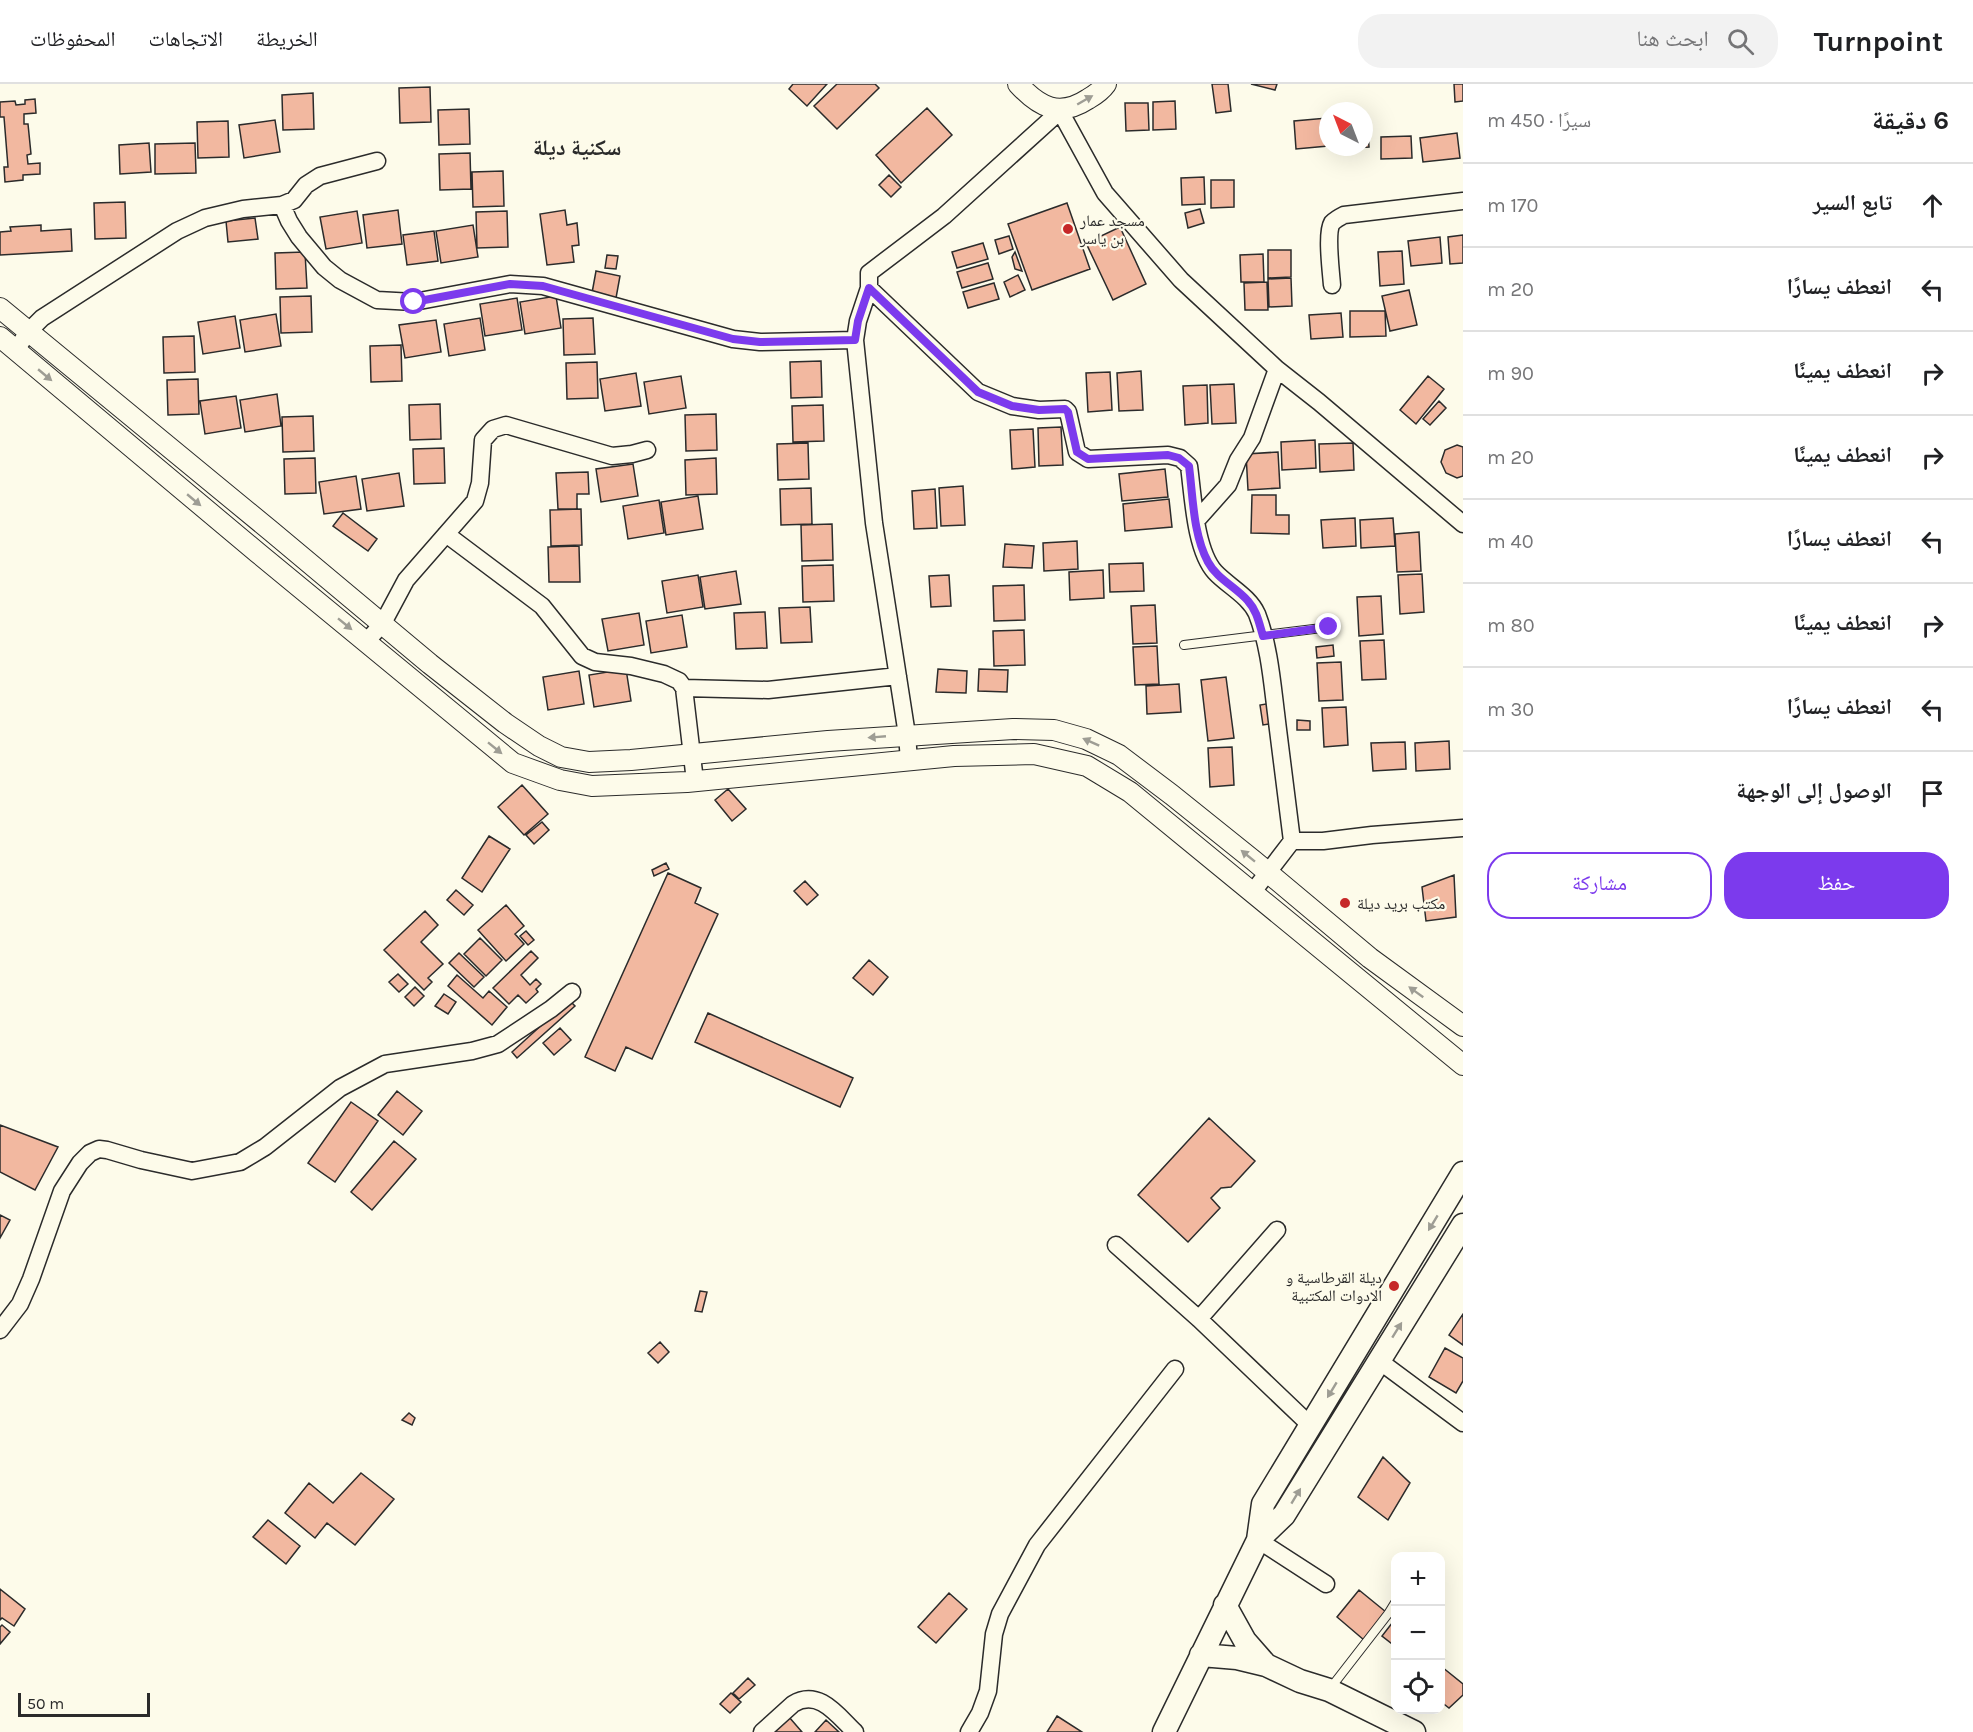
<!DOCTYPE html>
<html lang="ar">
<meta charset="utf-8">
<style>
body{margin:0;font-family:Karla,"Noto Naskh Arabic",sans-serif;background:#f2f2f2;color:#202124;direction:rtl}
.controls{position:absolute;right:18px;bottom:18px;display:grid;overflow:hidden;border-radius:12px;box-shadow:0 6px 24px #0002}
.controls button{width:54px;height:54px;display:grid;place-items:center;padding:0;border:0;border-bottom:2px solid #e0e0e0;background:#fff;color:#202124;font:30px sans-serif}
.compass{position:absolute;left:1319px;top:18px;width:54px;height:54px;border-radius:50%;background:#fff;box-shadow:0 6px 24px #0002;rotate:318deg}
.scale{position:absolute;left:18px;bottom:15px;width:132px;box-sizing:border-box;padding-left:6px;border:3px solid #2b2b2b;border-top:0;font-size:16px;line-height:21px;white-space:nowrap;color:#2b2b2b;-webkit-text-stroke:4px #fdfbea;paint-order:stroke}
.stop{position:absolute;width:18px;height:18px;margin:-14px;border:4px solid #7c3aed;border-radius:50%;background:#fff}
.stop.end{background:#7c3aed;border-color:#fff;box-shadow:0 2px 6px #0008}
.list{margin:0;padding:0;list-style:none}
h2{display:flex;justify-content:space-between;align-items:center;height:78px;margin:0;padding:0 24px;font-size:26px}
h2 small{font-size:20px;font-weight:400;color:#757577}
.list li{display:grid;grid-template-columns:39px 1fr auto;gap:18px;align-items:center;box-sizing:border-box;height:84px;padding:0 24px;border-top:2px solid #e0e0e0}
.list b{display:block;font-size:22px;white-space:nowrap}
.list em{font-size:20px;font-style:normal;color:#757577}
.actions{display:flex;gap:12px;padding:18px 24px}
.actions a{flex:1;padding:14px 0;border:2px solid #7c3aed;border-radius:24px;text-align:center;font-size:21px;color:#7c3aed}
.actions .main{background:#7c3aed;color:#fff}
.icon{flex:none;width:33px;height:33px;fill:none;stroke:currentColor;stroke-width:2;stroke-linecap:round;stroke-linejoin:round}
.map{position:relative;flex:none;width:1463px;height:1648px;overflow:hidden;direction:ltr}
header{display:flex;align-items:center;gap:36px;box-sizing:border-box;height:84px;padding:0 30px;background:#fff;border-bottom:2px solid #e0e0e0}
header strong{font-size:28px}
nav{display:flex;gap:33px;margin-inline-start:auto;font-size:21px}
.search{width:420px;height:54px;background:#f2f2f2;display:flex;align-items:center;gap:15px;box-sizing:border-box;padding:0 21px;border-radius:24px;color:#757577;font-size:22px}
main{display:flex}
aside{flex:1;background:#fff}
.map>svg:first-child{display:block}
.building{fill:#f2b8a0;stroke:#2b2b2b;stroke-width:1.5}
.lines{fill:none;stroke-linecap:round;stroke-linejoin:round}
.service-casing{stroke:#2b2b2b;stroke-width:10}
.minor-casing{stroke:#2b2b2b;stroke-width:19}
.tertiary-casing{stroke:#2b2b2b;stroke-width:22}
.secondary-casing{stroke:#2b2b2b;stroke-width:25}
.service{stroke:#fdfbea;stroke-width:8}
.minor{stroke:#fdfbea;stroke-width:16}
.tertiary{stroke:#fdfbea;stroke-width:20}
.secondary{stroke:#fdfbea;stroke-width:22}
.oneway{fill:#9e9d94}
.route{stroke:#7c3aed;stroke-width:8}
.poi-dot{fill:#c62828;stroke:#fdfbea;stroke-width:2}
.labels{text-anchor:middle;stroke-width:4.5;stroke-linejoin:round;paint-order:stroke}
.poi-label{font-size:16px;fill:#2b2b2b;stroke:#fdfbea;text-anchor:start}
.district-label{font-size:22px;font-weight:bold;fill:#2b2b2b;stroke:#fdfbea}
</style>
<header>
<strong>Turnpoint</strong>
<div class="search"><svg class="icon" aria-label="search" viewBox="0 0 24 24"><circle cx="10" cy="10" r="6"/><path d="M15 15l6 6"/></svg>ابحث هنا</div>
<nav><a>الخريطة</a><a>الاتجاهات</a><a>المحفوظات</a></nav>
</header>
<main>
<aside>
<h2>6 دقيقة<small>سيرًا · 450 m</small></h2>
<ul class="list">
<li><svg class="icon" aria-label="ahead" viewBox="0 0 24 24"><path d="M12 20V5M6 11l6-6 6 6"/></svg><div><b>تابع السير</b></div><em>170 m</em></li>
<li><svg class="icon" aria-label="left" viewBox="0 0 24 24"><path d="M17 20v-9H6M10 6l-5 5 5 5"/></svg><div><b>انعطف يسارًا</b></div><em>20 m</em></li>
<li><svg class="icon" aria-label="right" viewBox="0 0 24 24"><path d="M7 20v-9h11M14 6l5 5-5 5"/></svg><div><b>انعطف يمينًا</b></div><em>90 m</em></li>
<li><svg class="icon" aria-label="right" viewBox="0 0 24 24"><path d="M7 20v-9h11M14 6l5 5-5 5"/></svg><div><b>انعطف يمينًا</b></div><em>20 m</em></li>
<li><svg class="icon" aria-label="left" viewBox="0 0 24 24"><path d="M17 20v-9H6M10 6l-5 5 5 5"/></svg><div><b>انعطف يسارًا</b></div><em>40 m</em></li>
<li><svg class="icon" aria-label="right" viewBox="0 0 24 24"><path d="M7 20v-9h11M14 6l5 5-5 5"/></svg><div><b>انعطف يمينًا</b></div><em>80 m</em></li>
<li><svg class="icon" aria-label="left" viewBox="0 0 24 24"><path d="M17 20v-9H6M10 6l-5 5 5 5"/></svg><div><b>انعطف يسارًا</b></div><em>30 m</em></li>
<li><svg class="icon" aria-label="arrive" viewBox="0 0 24 24"><path d="M6 21V4h12l-3 4 3 4H6"/></svg><div><b>الوصول إلى الوجهة</b></div></li>
</ul>
<div class="actions"><a class="main">حفظ</a><a>مشاركة</a></div>
</aside>
<div class="map">
<svg width="1463" height="1648" viewBox="0 0 1463 1648">
<rect width="100%" height="100%" fill="#fdfbea"/>
<path class="building" d="M793,0H827L807,22L789,5Z
M837,0H875L879,4L837,45L814,22Z
M1212,0H1228L1231,27L1216,29Z
M1251,0H1277L1275,6Z
M1454,0H1463V17L1455,18Z
M430,3L431,38L400,39L399,4Z
M313,9L314,45L283,46L282,11Z
M35,15L36,29L24,30V40H28L31,70L27,71L28,80L40,79V90L23,91V96L5,98L4,83H8L4,33H0V18L15,17L16,21L25,20V16Z
M1175,17L1176,45L1153,46V18Z
M1125,19H1148L1149,46L1126,47Z
M927,24L952,51L901,99L876,71Z
M469,25L470,60L439,61L438,26Z
M1367,32L1369,63L1337,65V63H1364V33Z
M1327,34L1328,62L1296,65L1294,37Z
M275,36L280,68L244,74L239,41Z
M228,37L229,73L198,74L197,38Z
M1457,49L1460,74L1423,78L1420,54Z
M1411,52L1412,74L1381,75V53Z
M149,59L151,88L120,90L119,61Z
M195,59L196,89L155,90V60Z
M470,69L471,105L440,106L439,70Z
M503,87L504,122L473,123L472,88Z
M889,91L901,103L891,113L879,101Z
M1204,93L1205,120L1182,121L1181,94Z
M1211,96H1234V123L1211,124Z
M125,118L126,154L95,155L94,119Z
M1067,119L1090,185L1032,206L1008,140Z
M1200,125L1204,139L1188,144L1185,129Z
M398,126L402,160L367,164L363,131Z
M565,126L567,141L577,139L579,161L572,162L574,178L547,181L540,130Z
M357,127L362,159L326,165L320,133Z
M507,127L508,163L477,164L476,128Z
M255,134L258,155L228,158L226,137Z
M41,141V147L71,145L72,167L0,171V148L11,147L10,143Z
M473,141L478,173L441,179L436,147Z
M1120,143L1146,200L1113,216L1086,159Z
M434,147L438,177L407,181L403,151Z
M1463,151V179L1450,180L1448,153Z
M1009,152L1013,165L999,170L995,156Z
M1440,153L1442,179L1411,182L1408,157Z
M983,159L988,175L957,184L952,168Z
M1268,166H1291V193L1268,194Z
M1402,167L1404,200L1380,202L1378,168Z
M305,168L307,204L276,205L275,169Z
M1015,168L1022,187L1015,185L1012,173Z
M1263,170L1264,198H1241L1240,171Z
M607,171L618,172L616,185L605,184Z
M988,179L993,195L962,204L957,188Z
M596,187L620,192L616,214L592,209Z
M1018,191L1025,206L1010,213L1004,198Z
M1291,194L1292,222L1269,223L1268,195Z
M1267,198L1268,226H1245L1244,199Z
M994,199L999,215L968,224L963,208Z
M1409,206L1417,241L1390,247L1382,212Z
M311,212L312,248L281,249L280,213Z
M556,212L561,244L525,250L520,218Z
M517,214L522,246L485,252L480,220Z
M1350,227H1385L1386,252L1350,253Z
M1341,229L1343,253L1311,255L1309,231Z
M276,230L281,262L245,268L240,236Z
M235,232L240,264L203,270L198,238Z
M480,234L485,266L449,272L444,240Z
M593,234L595,270L564,271L563,235Z
M436,236L441,268L405,274L399,241Z
M194,252L195,288L164,289L163,253Z
M401,261L402,297L371,298L370,262Z
M821,277L822,313L791,314L790,278Z
M597,278L598,314L567,315L566,279Z
M1141,287L1143,326L1119,327L1117,289Z
M1110,288L1112,326L1088,328L1086,289Z
M636,289L641,322L605,327L600,295Z
M681,292L686,324L649,330L644,298Z
M1428,292L1444,305L1416,340L1400,326Z
M198,295L199,330L168,331L167,296Z
M1234,300L1236,339L1212,340L1210,301Z
M1207,301L1208,339L1185,341L1183,302Z
M277,310L281,342L245,348L240,316Z
M236,312L241,344L205,350L200,317Z
M1439,317L1446,324L1430,341L1423,335Z
M440,320L441,355L410,356L409,321Z
M823,321L824,357L793,358L792,322Z
M716,330L717,366L686,367L685,331Z
M313,332L314,367L283,368L282,333Z
M1061,343L1063,381L1039,382L1038,344Z
M1033,345L1035,383L1012,385L1010,346Z
M1315,356L1316,384L1282,386L1281,358Z
M808,359L809,395L778,396L777,360Z
M1353,359L1354,386L1320,388L1319,360Z
M1457,361L1463,363V392L1457,394L1446,389L1441,378L1445,366Z
M444,364L445,399L414,400L413,365Z
M1278,368L1280,404L1248,406L1246,370Z
M315,374L316,409L285,410L284,375Z
M716,374L717,410L686,411L685,376Z
M633,380L638,412L601,418L596,385Z
M1165,385L1168,413L1122,417L1119,390Z
M588,388L589,410H577V425H558L556,389Z
M399,389L404,422L367,427L362,395Z
M356,392L361,425L324,430L319,398Z
M963,402L965,441L941,442L939,404Z
M811,404L812,440L781,441L780,405Z
M935,405L937,444L914,445L912,407Z
M1252,411H1276V431H1289V450L1251,449Z
M698,412L703,445L666,451L661,418Z
M1169,415L1172,443L1125,447L1123,420Z
M659,416L664,449L628,455L623,422Z
M581,425L582,461L551,462L550,426Z
M343,429L377,455L368,467L333,442Z
M1355,434L1356,462L1323,464L1321,436Z
M1393,434L1395,462L1361,464L1360,436Z
M832,440L833,476L802,477L801,441Z
M1419,448L1421,487L1397,488L1395,450Z
M1077,457L1078,485L1044,487L1043,459Z
M1005,460L1034,462L1032,484L1003,483Z
M579,462L580,498H549L548,463Z
M1143,479L1144,507L1110,508L1109,480Z
M833,481L834,517L803,518L802,482Z
M1103,486L1104,514L1070,516L1069,488Z
M736,487L741,520L705,525L700,493Z
M1422,490L1424,528L1400,530L1398,491Z
M698,491L703,523L667,529L662,497Z
M949,491L951,522L931,523L929,492Z
M1024,501L1025,536L994,537L993,502Z
M1381,512L1383,550L1359,552L1357,513Z
M1155,521L1157,559L1133,560L1131,522Z
M810,523L812,558L781,559L779,524Z
M765,528L767,564L736,565L734,529Z
M639,529L644,561L608,567L602,535Z
M682,531L687,563L651,569L646,537Z
M1024,546L1025,581L994,582L993,547Z
M1384,556L1386,595L1362,596L1360,557Z
M1333,561L1334,572L1317,574L1316,563Z
M1157,562L1159,600L1135,601L1133,563Z
M1341,578L1343,616L1319,617L1317,579Z
M626,585L631,617L594,623L589,591Z
M938,585L967,587L966,609L936,608Z
M979,585L1008,586L1007,608L978,607Z
M579,587L584,620L548,626L543,593Z
M1226,593L1234,654L1208,657L1201,596Z
M1179,600L1181,628L1147,630L1146,602Z
M1272,619L1275,639L1263,641L1260,621Z
M1346,623L1348,661L1324,663L1322,624Z
M1297,636L1310,637V646H1297Z
M1449,657L1450,685L1416,687L1415,659Z
M1405,658L1406,685L1373,687L1371,659Z
M1232,663L1234,701L1210,703L1208,664Z
M522,701L548,730L524,751L498,723Z
M728,705L746,725L732,737L715,716Z
M542,738L549,746L534,760L526,751Z
M489,752L510,765L482,808L462,794Z
M666,779L669,785L654,792L652,786Z
M668,789L701,804L695,819L718,830L652,975L626,963L615,987L585,973Z
M1454,791L1456,833L1426,837L1422,803Z
M805,797L818,811L807,821L794,807Z
M456,806L473,821L464,831L447,816Z
M506,821L524,842L515,850L524,860L506,877L478,846Z
M425,827L438,841L421,858L443,880L428,894L432,898L424,906L384,866Z
M526,847L534,856L528,861L520,852Z
M480,854L502,876L486,892L464,870Z
M531,867L538,874L521,891L530,901L536,895L541,900L536,905L538,908L526,919L518,911L509,920L493,904Z
M459,869L484,893L474,903L449,879Z
M869,876L888,893L873,911L853,894Z
M398,890L408,900L399,908L389,898Z
M457,891L483,914L489,907L507,923L492,941L448,902Z
M415,903L424,912L414,922L405,913Z
M444,910L456,918L448,930L435,922Z
M569,916L575,922L517,974L512,968Z
M708,929L853,994L840,1023L695,958Z
M560,944L571,956L554,971L543,959Z
M397,1007L422,1027L403,1051L378,1031Z
M351,1018L378,1037L335,1098L308,1079Z
M1209,1034L1255,1077L1231,1103L1221,1104L1211,1114L1220,1124L1188,1158L1138,1111Z
M0,1041L58,1063L35,1106L0,1088Z
M394,1057L416,1075L372,1126L351,1108Z
M0,1131L10,1136L0,1154Z
M700,1207L707,1208L702,1228L695,1227Z
M1463,1230V1261L1449,1251Z
M660,1258L669,1268L658,1279L648,1269Z
M1445,1264L1463,1274V1297L1456,1309L1429,1293Z
M409,1329L415,1334L412,1341L402,1336Z
M1383,1373L1410,1399L1388,1436L1358,1413Z
M361,1389L394,1415L355,1461L327,1439L315,1454L285,1429L309,1399L333,1419Z
M268,1436L300,1462L286,1480L253,1453Z
M0,1505L25,1525L14,1542L2,1534L0,1536Z
M1359,1506L1386,1528L1364,1556L1337,1533Z
M949,1509L967,1525L936,1559L918,1543Z
M1396,1534V1563L1382,1552Z
M2,1541L10,1548L0,1560V1543Z
M1442,1583L1463,1600V1611L1449,1624L1440,1617Z
M748,1594L755,1601L739,1615L733,1609Z
M731,1609L741,1618L730,1629L720,1620Z
M1057,1632L1082,1648H1047Z
M789,1633L802,1648H772Z
M826,1636L839,1648H815Z"/>
<g class="lines">
<defs>
<path id="service" d="M1184,561L1330,543
M1329,1606L1388,1530L1396,1517"/>
<path id="minor" d="M282,121L289,137L299,153L324,183L340,196L377,216L414,218L510,200L543,202L733,255L760,258L855,256
M1332,201C1331,188 1326,149 1332,139C1335,136 1340,133 1344,131L1463,117
M869,204L858,237L855,256L874,439L907,651L909,676
M16,266L28,248L42,234L177,147L205,134L243,125L282,121L294,116L306,101L320,92L377,77
M1196,437L1228,401L1238,376L1252,354L1277,285
M446,450L542,522L582,572L595,578L631,582L664,590L679,597L684,604L695,697
M366,558L383,539L406,496L475,417L480,399L483,356L493,345L506,341L612,372L632,370L647,366
M684,604L768,606L898,592
M1292,757C1287,715 1281,672 1276,629C1272,597 1269,561 1257,530C1249,512 1228,502 1215,488C1195,466 1193,411 1189,382L1180,374L1168,371L1088,375L1077,368L1068,328L1065,325L1039,326L1012,322L978,308L869,204V189L944,132L1060,27L1105,109L1181,196L1277,285L1319,318L1463,440
M1252,809L1292,757H1323L1372,751L1463,744
M1116,1161L1199,1235L1310,1341
M1199,1235L1277,1146
M0,1246L20,1220L31,1195L62,1107L80,1079L90,1069L99,1065L107,1066L141,1076L192,1087L240,1078L265,1063L340,1004L385,980L472,967L498,960L551,925L572,908
M1378,1276L1463,1339
M1258,1456L1326,1500
M762,1648L793,1620C819,1604 838,1632 855,1648
M969,1648L980,1629L988,1607L994,1550L1000,1530L1037,1461L1175,1285"/>
<path id="tertiary" d="M1018,0C1039,23 1059,34 1088,15C1095,11 1101,7 1106,0
M0,224L271,447L430,580L505,639L539,662L561,673L589,678L631,676L828,657L1013,645L1054,646L1086,655L1119,671L1172,711L1253,776L1370,874L1463,942
M0,253L258,469L513,679L560,696L592,702L687,698L954,672L1034,670L1087,682L1130,708L1463,981"/>
<path id="secondary" d="M1258,1456L1284,1431L1463,1141
M1225,1521L1245,1557L1266,1581
M1201,1571L1237,1574L1266,1581L1300,1597L1329,1606L1414,1648
M1164,1648L1258,1456L1263,1420L1463,1089"/>
</defs>
<use href="#service" class="service-casing"/>
<use href="#minor" class="minor-casing"/>
<use href="#tertiary" class="tertiary-casing"/>
<use href="#secondary" class="secondary-casing"/>
<use href="#service" class="service"/>
<use href="#minor" class="minor"/>
<use href="#tertiary" class="tertiary"/>
<use href="#secondary" class="secondary"/>
</g>
<defs><path id="oneway-solid" d="M-6-.8H1V-3.2L6.5 0L1 3.2V.8H-6Z" transform="scale(1.5)"/></defs>
<g class="oneway">
<use href="#oneway-solid" transform="translate(1085 16) rotate(-30)"/>
<use href="#oneway-solid" transform="translate(45 291) rotate(40)"/>
<use href="#oneway-solid" transform="translate(194 416) rotate(40)"/>
<use href="#oneway-solid" transform="translate(345 540) rotate(39)"/>
<use href="#oneway-solid" transform="translate(877 653) rotate(175)"/>
<use href="#oneway-solid" transform="translate(1091 658) rotate(-156)"/>
<use href="#oneway-solid" transform="translate(495 664) rotate(39)"/>
<use href="#oneway-solid" transform="translate(1248 772) rotate(-141)"/>
<use href="#oneway-solid" transform="translate(1416 908) rotate(-144)"/>
<use href="#oneway-solid" transform="translate(1433 1139) rotate(121)"/>
<use href="#oneway-solid" transform="translate(1397 1246) rotate(-58)"/>
<use href="#oneway-solid" transform="translate(1332 1306) rotate(121)"/>
<use href="#oneway-solid" transform="translate(1296 1412) rotate(-59)"/>
</g>
<g class="lines">
<path class="route" d="M414,218L510,200L543,202L733,255L760,258L855,256L858,237L869,204L978,308L1012,322L1039,326L1065,325L1068,328L1077,368L1088,375L1168,371L1179,374L1189,382C1193,413 1193,450 1208,478C1217,495 1236,503 1248,517C1257,527 1259,539 1263,552L1329,543"/>
</g>
<g class="poi-dot">
<circle cx="1068" cy="145" r="6"/>
<circle cx="1345" cy="819" r="6"/>
<circle cx="1394" cy="1202" r="6"/>
</g>
<g class="labels">
<g class="poi-label">
<text x="1080" y="142">مسجد عمار<tspan x="1080" dy="18">بن ياسر</tspan></text>
<text x="1357" y="825">مكتب بريد ديلة</text>
<text x="1382" y="1199" text-anchor="end">ديلة القرطاسية و<tspan x="1382" dy="18">الادوات المكتبية</tspan></text>
</g>
<g class="district-label">
<text x="577" y="71">سكنية ديلة</text>
</g>
</g>
</svg>
<div class="controls">
<button>+</button>
<button>−</button>
<button><svg class="icon" aria-label="locate" viewBox="0 0 24 24"><circle cx="12" cy="12" r="6"/><path d="M12 2v4M12 18v4M2 12h4M18 12h4"/></svg></button>
</div>
<svg class="compass" viewBox="-18 -18 36 36"><path d="M0-13l5 13h-10z" fill="#e53935"/><path d="M0 13l5-13h-10z" fill="#757577"/></svg>
<div class="scale">50 m</div>
<div class="stop" style="left:414px;top:218px"></div>
<div class="stop end" style="left:1329px;top:543px"></div>
</div>
</main>
